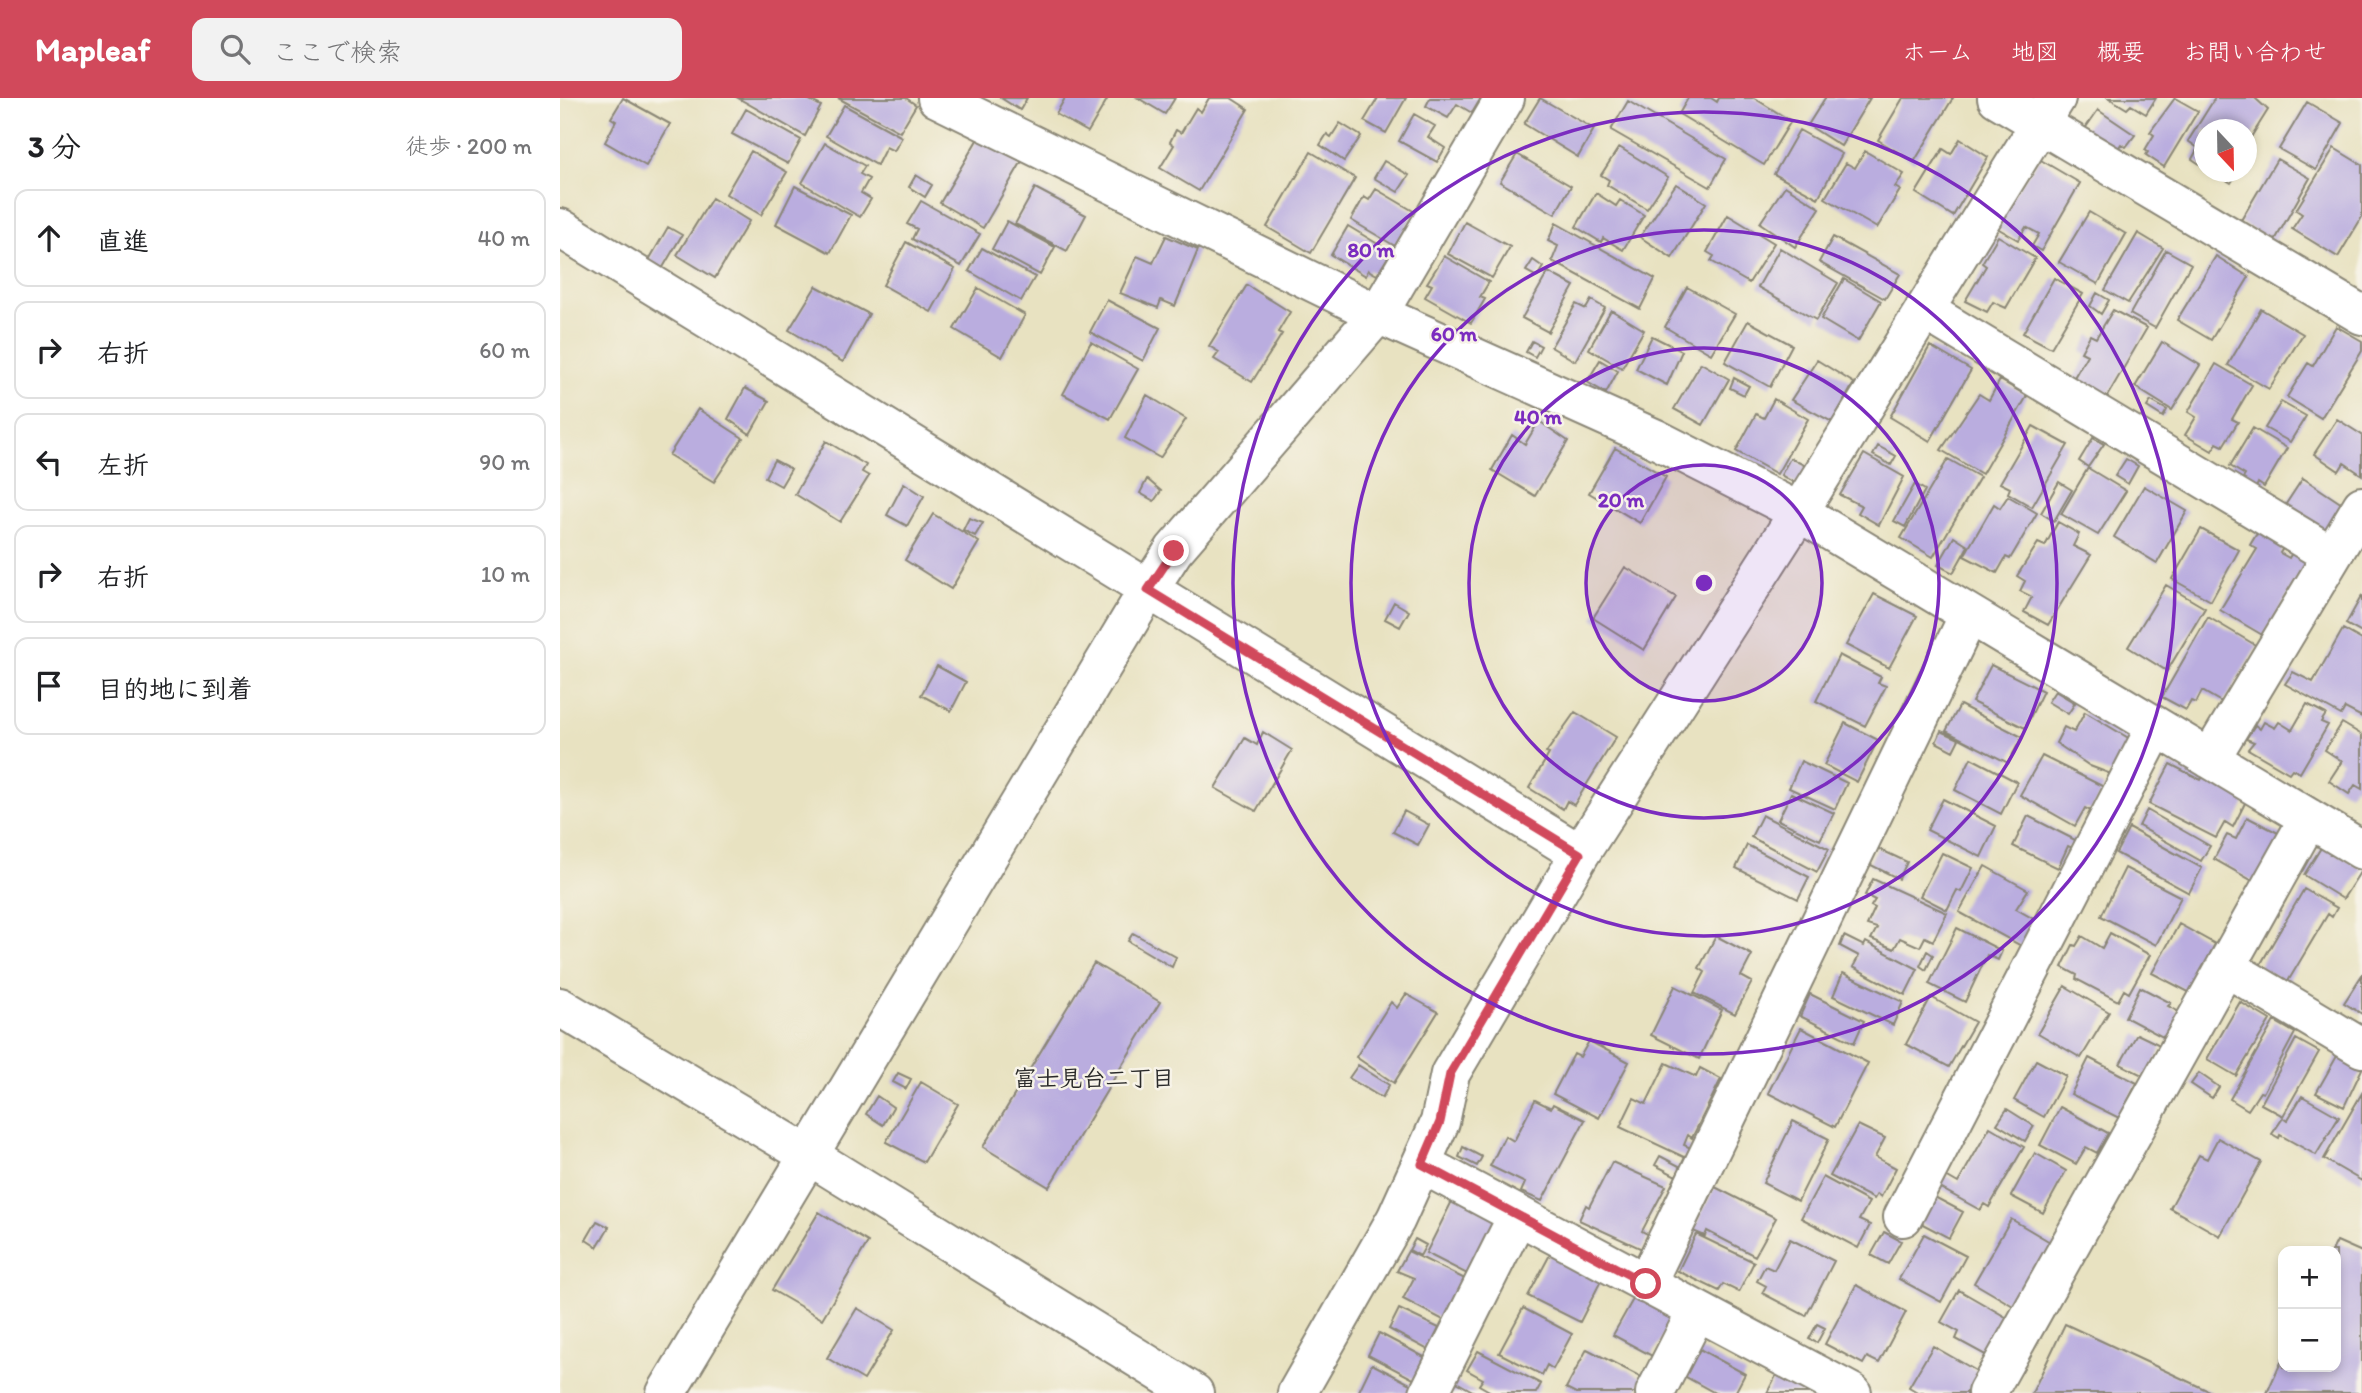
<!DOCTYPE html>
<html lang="ja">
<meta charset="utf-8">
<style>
body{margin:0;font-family:Itim,"Klee One",sans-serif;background:#f2f2f2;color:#202124}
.controls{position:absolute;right:21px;bottom:21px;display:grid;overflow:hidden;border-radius:14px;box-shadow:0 4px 10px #0003}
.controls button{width:63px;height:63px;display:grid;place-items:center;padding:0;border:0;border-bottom:2px solid #e0e0e0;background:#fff;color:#202124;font:35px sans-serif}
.compass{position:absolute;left:1634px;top:21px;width:63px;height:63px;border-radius:50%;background:#fff;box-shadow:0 4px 10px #0003;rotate:158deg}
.stop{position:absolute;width:21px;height:21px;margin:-16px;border:5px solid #d1495b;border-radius:50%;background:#fff}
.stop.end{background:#d1495b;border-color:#fff;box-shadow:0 2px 7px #0008}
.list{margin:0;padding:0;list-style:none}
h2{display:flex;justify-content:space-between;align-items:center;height:91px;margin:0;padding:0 28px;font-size:30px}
h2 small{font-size:23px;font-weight:400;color:#757577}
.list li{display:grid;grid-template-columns:46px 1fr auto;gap:21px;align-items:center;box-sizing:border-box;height:98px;margin:0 14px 14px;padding:0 14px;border:2px solid #e0e0e0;border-radius:14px}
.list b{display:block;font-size:26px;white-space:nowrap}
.list em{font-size:23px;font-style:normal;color:#757577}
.icon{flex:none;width:38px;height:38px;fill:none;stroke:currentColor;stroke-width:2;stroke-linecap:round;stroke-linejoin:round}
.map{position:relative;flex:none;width:1802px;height:1295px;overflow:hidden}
header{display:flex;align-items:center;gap:42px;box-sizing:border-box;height:98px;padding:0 35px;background:#d1495b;color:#fff}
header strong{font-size:33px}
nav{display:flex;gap:38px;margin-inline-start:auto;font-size:24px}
.search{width:490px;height:63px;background:#f2f2f2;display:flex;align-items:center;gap:18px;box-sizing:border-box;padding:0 24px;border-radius:14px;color:#757577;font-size:26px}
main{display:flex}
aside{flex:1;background:#fff}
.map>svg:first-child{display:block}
.building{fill:#baaddf}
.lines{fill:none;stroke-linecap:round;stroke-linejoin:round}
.street-casing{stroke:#8a8676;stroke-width:42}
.secondary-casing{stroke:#8a8676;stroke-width:42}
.street{stroke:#fff;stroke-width:38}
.secondary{stroke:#fff;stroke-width:38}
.route{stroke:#d1495b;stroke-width:9}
.ring{fill:none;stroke:#7b2cbf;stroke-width:3.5}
.labels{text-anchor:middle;stroke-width:5;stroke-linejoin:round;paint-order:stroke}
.neighbourhood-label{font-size:23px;font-weight:bold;fill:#2b2b2b;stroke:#f7f3e8}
.centre{fill:#7b2cbf;stroke:#f7f3e8;stroke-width:3.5}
.ring-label{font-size:21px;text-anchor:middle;font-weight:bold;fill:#7b2cbf;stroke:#f7f3e8;stroke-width:5;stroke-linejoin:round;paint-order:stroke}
</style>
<header>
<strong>Mapleaf</strong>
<div class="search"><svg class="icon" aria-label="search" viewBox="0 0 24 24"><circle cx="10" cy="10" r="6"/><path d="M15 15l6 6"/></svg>ここで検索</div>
<nav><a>ホーム</a><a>地図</a><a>概要</a><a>お問い合わせ</a></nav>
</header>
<main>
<aside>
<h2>3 分<small>徒歩 · 200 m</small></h2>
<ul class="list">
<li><svg class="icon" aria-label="ahead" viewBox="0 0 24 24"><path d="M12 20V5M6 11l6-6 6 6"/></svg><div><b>直進</b></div><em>40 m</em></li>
<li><svg class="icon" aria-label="right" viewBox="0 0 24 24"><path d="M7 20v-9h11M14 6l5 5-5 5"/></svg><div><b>右折</b></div><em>60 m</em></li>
<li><svg class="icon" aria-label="left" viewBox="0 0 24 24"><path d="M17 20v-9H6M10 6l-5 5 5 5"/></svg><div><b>左折</b></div><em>90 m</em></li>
<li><svg class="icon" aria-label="right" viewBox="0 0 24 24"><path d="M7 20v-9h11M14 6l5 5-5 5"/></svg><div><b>右折</b></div><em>10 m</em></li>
<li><svg class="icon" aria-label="arrive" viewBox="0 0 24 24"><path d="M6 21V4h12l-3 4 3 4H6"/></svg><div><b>目的地に到着</b></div></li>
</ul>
</aside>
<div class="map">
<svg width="1802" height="1295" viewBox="0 0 1802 1295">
<rect width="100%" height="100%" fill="#f7f3e8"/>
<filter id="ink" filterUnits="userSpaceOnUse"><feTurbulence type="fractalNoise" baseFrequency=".0143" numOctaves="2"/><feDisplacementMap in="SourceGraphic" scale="14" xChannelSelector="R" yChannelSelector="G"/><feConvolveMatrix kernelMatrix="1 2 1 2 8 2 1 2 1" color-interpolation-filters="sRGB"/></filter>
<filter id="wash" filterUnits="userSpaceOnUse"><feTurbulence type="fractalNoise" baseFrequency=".00686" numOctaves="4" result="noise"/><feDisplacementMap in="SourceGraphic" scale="28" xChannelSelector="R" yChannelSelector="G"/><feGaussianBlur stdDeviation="1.57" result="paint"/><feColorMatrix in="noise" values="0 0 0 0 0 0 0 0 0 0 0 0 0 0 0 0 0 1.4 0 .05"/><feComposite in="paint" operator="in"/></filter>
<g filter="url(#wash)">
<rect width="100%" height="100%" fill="#e8e2c1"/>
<g id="blocks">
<path class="building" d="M63,0L110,26L86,68L45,44L56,23L51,20Z
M178,0H246L261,8L245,38Z
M278,0H346L356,7L340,34Z
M441,0H467L460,12Z
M505,0H548L528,34L496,16Z
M578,0H615L605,16Z
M649,0H671L688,11L639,93L600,70L614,47L610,44L616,32L621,35L636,10L641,14Z
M818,0H846L826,35L804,23Z
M870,0H921L912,15L897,6L888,20L866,8Z
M980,0L1034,31L1018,59L964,26Z
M1128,0H1151L1157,4L1159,0H1194L1231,23L1204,67L1119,16Z
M1265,0H1310L1281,48L1248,27Z
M1343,0H1393L1354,64L1318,42Z
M1549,0H1596L1586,16L1571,7L1567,11Z
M1615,0L1638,13L1604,69L1586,57L1588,54L1585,52L1594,37L1590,34Z
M1655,0H1695L1708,12L1686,47V32H1644V69L1632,61L1638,50L1628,43Z
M1068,3L1166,61L1150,89L1051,32Z
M1747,4L1783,25L1756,72L1719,51Z
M284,7L342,39L334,53L326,49L317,67L266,38Z
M186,11L241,42L228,66L172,36Z
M1538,12L1575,37L1566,49L1561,46L1556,54L1524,32Z
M854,16L875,28L868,39L885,50L877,64L839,43Z
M780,25L801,38L784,63L760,47L767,36L771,39Z
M1239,32L1282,56L1258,100L1214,76Z
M420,37L462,63L423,130L380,105Z
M1400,41L1428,59L1393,118L1356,95L1383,51L1391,56Z
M265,45L305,68L300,76L309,81L301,95L311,101L300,119L242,85Z
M1059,49L1108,79L1087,111L1047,87L1049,82L1041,77Z
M1774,50L1802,67V119L1778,159L1732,131L1742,116L1736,112Z
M191,53L227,74L201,117L166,96Z
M1305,53L1344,76L1335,89L1340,92L1317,130L1265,100L1286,65L1295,70Z
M751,54L795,80L751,155L707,129Z
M957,56L1011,88L995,116L940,84Z
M1479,61L1520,85L1481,153L1472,148L1479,136L1466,129L1458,142L1432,127Z
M1717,61L1750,80L1714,144L1680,124Z
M824,63L849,77L838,94L814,80Z
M1653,74H1678L1671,85Z
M356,77L372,87L365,99L349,89Z
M1116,86L1146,105L1112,160L1080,139Z
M235,88L291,117L270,155L216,126Z
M1225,88L1260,110L1235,149L1200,125Z
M475,90L526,117L507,153L455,126Z
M816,91L855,114L835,148L791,122L804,99L809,102Z
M1036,95L1056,108L1060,102L1084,117L1063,152L1043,140L1041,144L1016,129Z
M152,100L189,123L155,180L117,157Z
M361,103L420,136L401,168L352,141L357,131L347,126Z
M1529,114L1566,136L1538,186L1499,164Z
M1168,117L1214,145L1189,185L1151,163L1154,158L1147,154Z
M447,123L495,149L480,177L432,151Z
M905,124L950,149L932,180L888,156Z
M996,125L1095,181L1080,211L992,163L998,148L988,143Z
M788,128L831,154L817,177L808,172L806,178L771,157Z
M108,129L122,137L102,171L89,162Z
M1578,135L1603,150L1568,205L1545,192Z
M606,138L638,152L615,208L601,202L598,210L560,195L577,158L593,165Z
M1438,138L1475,160L1446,210L1433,204L1427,214L1405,203L1426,168L1422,165Z
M1273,139L1340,176L1325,201L1259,164Z
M346,144L395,171L371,214L323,187Z
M422,150L475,179L461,203L409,173Z
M1220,150L1278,185L1256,222L1198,189Z
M1606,152L1631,166L1595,230L1570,216Z
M884,158L929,184L920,199L925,201L911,225L865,199L872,187L867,185Z
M1656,158L1689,179L1651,242L1617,222Z
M973,162L983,169L977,179L966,173Z
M988,174L1014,188L988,234L962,220Z
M1494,180L1523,196L1491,250L1463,235Z
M1284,181L1321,203L1298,243L1261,221Z
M687,187L730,214L718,234L722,236L692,284L654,261L659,254L649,248Z
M256,188L309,216L283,264L229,232Z
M1127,189L1175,216L1151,256L1105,229Z
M418,190L465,217L442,259L394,231Z
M1537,195L1549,202L1541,216L1530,208Z
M547,202L600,230L583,263L530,234Z
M1031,202L1045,210L1015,263L991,249L1016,206L1026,211Z
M1701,211L1743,236L1709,291L1668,267Z
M1051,212L1084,232L1062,270L1029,251Z
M1553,212L1587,230L1545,302L1512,283L1527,257L1521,254L1530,237L1536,240Z
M1188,223L1232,247L1210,289L1165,264Z
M1776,228L1802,243V253L1761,320L1727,299L1748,265L1753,268Z
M1092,238L1122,253L1107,287L1076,271Z
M972,243L981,248L975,259L966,254Z
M531,244L578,271L550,321L503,296Z
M1602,244L1640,267L1612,312L1575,289Z
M1370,248L1411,272L1370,343L1330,319Z
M1040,262L1058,273L1046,295L1027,284Z
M1257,262L1294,285L1272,324L1231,302Z
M1141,265L1169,281L1143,327L1114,311Z
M1656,266L1692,287L1672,321L1678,324L1663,348L1657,345L1652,353L1625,337L1636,319L1628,314Z
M1174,280L1189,288L1184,297L1170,290Z
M1440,282L1467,298L1422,376L1381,352L1419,296L1429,302Z
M185,290L209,303L190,336L168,321Z
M587,297L626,321L600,360L565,340Z
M1214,301L1248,321L1217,376L1176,353L1196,316L1204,320Z
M1591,303L1607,312L1603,319L1587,309Z
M1721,304L1746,318L1730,344L1705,330Z
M138,311L183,340L154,384L109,357Z
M1777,321L1802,337V377L1784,365L1779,373L1754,356Z
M979,323L1008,343L975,398L932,372L952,337L965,346Z
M1473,328L1508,347L1472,409L1448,395L1450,390L1440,385Z
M1693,330L1727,350L1704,389L1698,385L1696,390L1682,382L1685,377L1670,368Z
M1533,340L1544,346L1528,369L1519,363Z
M266,343L306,367L302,374L309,378L280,424L235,396Z
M1318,348L1336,358L1331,367L1313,357Z
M1055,350L1106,379L1080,425L1029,395Z
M1304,356L1344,379L1319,427L1298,415L1302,408L1280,397Z
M1230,360L1248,369L1238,387L1221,377Z
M1388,361L1420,379L1373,459L1341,440Z
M1566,361L1578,368L1568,386L1555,378Z
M214,362L231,371L221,388L205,379Z
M1528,370L1566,393L1538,437L1501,416Z
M1743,380L1785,408L1767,436L1720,415Z
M587,381L601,393L594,403L580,395Z
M1499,384L1512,392L1494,423L1481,415Z
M344,385L364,398L347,428L327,417Z
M1355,386L1365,392L1345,429L1334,423Z
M1584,388L1627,413L1597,465L1554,439Z
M1448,398L1477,415L1450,461L1446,459L1437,475L1404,458L1434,406L1440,410Z
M373,416L419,444L391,491L345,462Z
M409,420L423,425L415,438L403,432Z
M1498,424L1519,436L1513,448L1531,457L1488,527L1464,514L1472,499L1460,493L1465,483L1457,478L1478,445L1485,448Z
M1701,429L1726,445L1720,455L1729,460L1732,455L1747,465L1704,538L1660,512L1697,451L1690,447Z
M1641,431L1679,452L1651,503L1612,481Z
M1394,439L1408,448L1393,475L1378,467Z
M1065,469L1116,499L1084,552L1033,520Z
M1606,487L1645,510L1607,573L1568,549Z
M1314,496L1357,518L1329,570L1286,547Z
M1802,497V535L1786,526Z
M834,504L849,513L840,529L825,521Z
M1648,519L1697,548L1663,605L1642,593L1636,605L1631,603L1626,612L1602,599Z
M1783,531L1802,542V619L1785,610L1781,617L1725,586L1733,574L1753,584Z
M1279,557L1321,579L1318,585L1326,588L1305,628L1256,603Z
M1431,567L1483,593L1465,630L1412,604Z
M377,568L406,584L391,613L361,597Z
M1495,593L1515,605L1508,616L1488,604Z
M1747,606L1766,616L1761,624L1768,627L1740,675L1732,671L1729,675L1688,651L1694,644L1686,641L1695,627L1700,631L1704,624L1715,630L1719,624L1732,632Z
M1400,607L1462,639L1448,665L1386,633Z
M1015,614L1056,639L1014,707L1007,703L1003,711L969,690L989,656L986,655Z
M1525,614L1570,641L1556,678L1530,668L1496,645L1504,629L1514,634Z
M1285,625L1318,642L1297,684L1264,667Z
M1782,625L1802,637V691L1795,687L1789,696L1769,683L1782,663L1765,652Z
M1381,633L1399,641L1393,653L1376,644Z
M703,634L732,652L696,713L655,690L685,640L697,647Z
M1482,658L1544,689L1531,713L1525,710L1515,728L1460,697Z
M1411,660L1457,684L1441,716L1395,692Z
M1241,663L1287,685L1275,711L1229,690Z
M1610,666L1641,682L1645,675L1687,701L1673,729L1665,724L1656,740L1589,706Z
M1231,695L1274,715L1260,742L1218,722Z
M1383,701L1436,728L1421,759L1367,732Z
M1587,712L1650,748L1641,763L1579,728Z
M844,713L869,727L858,747L833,734Z
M1202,717L1269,751L1257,774L1191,739Z
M1468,718L1519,744L1515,751L1508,748L1498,770L1453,748Z
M1687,719L1724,738L1700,787L1654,761L1667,737L1676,741Z
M1569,730L1642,770L1629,795L1556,755Z
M1764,745L1802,771L1783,801L1744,777Z
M1187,747L1249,779L1238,801L1176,770Z
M1317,750L1347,764L1339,781L1309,766Z
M1382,755L1413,770L1401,794L1397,792L1387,812L1360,798Z
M1425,768L1468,792L1456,811L1477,823L1463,849L1399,814Z
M1565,770L1621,799L1596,847L1541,818Z
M1313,781L1387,815L1373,843L1365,839L1360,849L1340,840L1334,851L1311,841L1317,830L1307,827L1315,810L1311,808L1315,802L1305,797Z
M1744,791L1777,810L1772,819L1768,816L1727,885L1699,869Z
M1619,826L1655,846L1648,860L1659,866L1640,900L1592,875Z
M1397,830L1442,853L1438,862L1427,857L1405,904L1369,886Z
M573,835L616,859L612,869L568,843Z
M1550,835L1590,857L1569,895L1564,892L1558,903L1516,881L1517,877L1502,869L1513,847L1516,848L1522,838L1542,850Z
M1156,838L1192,857L1181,878L1192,884L1175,916L1134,895L1145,874L1139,870Z
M1284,838L1304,848L1306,844L1358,871L1345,897L1293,869L1299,858L1280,848Z
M1367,853L1373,857L1366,872L1360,868Z
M534,865L600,904L489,1089L423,1049Z
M1283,875L1343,904L1333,927L1273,898Z
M1802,877V916L1784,905Z
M1115,888L1162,912L1139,961L1091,937Z
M1505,888L1549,914L1521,960L1478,935Z
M1580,889L1611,905L1608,908L1628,919L1614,945L1565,919Z
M846,896L878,914L834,985L796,959L831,904L837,910Z
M1250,896L1304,923L1294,945L1240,918Z
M1371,899L1415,924L1389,969L1346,946Z
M1680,904L1710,922L1676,978L1647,961Z
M1714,923L1735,935L1703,995L1700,994L1688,1012L1670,1001Z
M1241,930L1308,965L1275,1029L1208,995Z
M1577,936L1602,948L1588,980L1560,966Z
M1736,941L1759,954L1723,1018L1701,1006Z
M1029,943L1069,964L1039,1020L993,996L1014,956L1020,959Z
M1777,958L1802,971L1784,1009L1756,995Z
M1529,960L1577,985L1559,1020L1511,996Z
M1476,962L1506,978L1484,1019L1454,1002Z
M1106,965L1136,979L1140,970L1161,981L1132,1040L1128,1037L1124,1047L1131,1050L1126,1060L1060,1029L1074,1000L1086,1006Z
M798,967L829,987L822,1000L789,980Z
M338,975L351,981L346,991L333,984Z
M1639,975L1659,989L1652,1000L1631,986Z
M361,984L398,1006L364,1064L326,1044Z
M1802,995V1083L1764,1061Z
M317,998L333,1009L323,1027L306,1016Z
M1742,998L1779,1019L1756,1057L1720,1037L1719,1040L1712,1036L1723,1020L1727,1023Z
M975,1002L991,1010L993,1006L1025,1022L982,1103L961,1094L965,1085L930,1068L945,1038L954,1043Z
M1500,1009L1548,1035L1537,1055L1526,1049L1516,1066L1480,1047Z
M1447,1011L1474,1028L1465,1043L1437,1026Z
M1233,1023L1269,1041L1238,1103L1203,1085Z
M1298,1027L1325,1040L1315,1059L1336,1070L1321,1099L1317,1096L1314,1101L1270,1078Z
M1430,1029L1464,1049L1429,1109L1424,1106L1420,1112L1366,1082L1372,1070L1398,1085Z
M1658,1040L1701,1064L1660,1138L1610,1110L1639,1057L1647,1061Z
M903,1049L922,1059L917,1068L899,1059Z
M1475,1055L1506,1073L1483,1115L1451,1098Z
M1100,1058L1121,1069L1116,1078L1095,1067Z
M1052,1064L1106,1088L1082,1133L1089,1137L1082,1151L1019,1122L1026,1107L1029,1109Z
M1263,1079L1309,1104L1299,1122L1310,1127L1298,1150L1241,1120Z
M1155,1089L1216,1120L1195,1158L1147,1133L1145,1138L1133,1133Z
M896,1095L941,1119L913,1179L866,1155Z
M1369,1096L1403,1114L1389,1140L1355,1122Z
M259,1114L308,1144L262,1221L212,1192Z
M1451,1121L1497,1148L1460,1212L1414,1185Z
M37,1123L49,1129L37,1149L26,1142Z
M1324,1134L1341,1143L1328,1166L1311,1157Z
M1136,1136L1194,1164L1179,1194L1163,1186L1159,1193L1118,1173Z
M1364,1136L1406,1158L1381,1204L1339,1181Z
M855,1141L866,1147L860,1158L849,1152Z
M1230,1141L1274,1163L1246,1218L1202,1195L1206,1188L1197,1183L1205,1168L1214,1172Z
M1777,1143L1802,1154V1295H1707L1723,1259V1269H1776V1153H1772Z
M994,1149L1045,1175L1020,1224L968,1198Z
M848,1153L911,1184L889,1225L843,1201L854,1180L837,1173Z
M1296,1187L1346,1214L1319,1265L1307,1259L1303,1266L1265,1246Z
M1399,1192L1456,1225L1429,1259L1396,1241L1399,1234L1381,1224Z
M1077,1194L1115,1215L1092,1258L1053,1237Z
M297,1210L334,1232L304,1282L267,1260Z
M963,1210L1012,1236L993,1271L987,1267L982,1277L939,1255Z
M839,1211L881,1231L870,1253L829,1231Z
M1257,1226L1265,1230L1257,1245L1249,1241Z
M1505,1226L1653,1295H1472Z
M819,1235L868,1261L857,1283L808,1257Z
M1134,1248L1185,1276L1175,1295H1155L1119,1275Z
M1373,1248L1427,1279L1417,1295H1359L1349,1289Z
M1027,1251L1083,1280L1075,1295H1016L1006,1290Z
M918,1253L981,1286L976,1295H933L919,1287L923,1281L907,1272Z
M812,1266L854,1288L851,1295H798Z
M1219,1272L1264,1295H1207Z
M893,1282L916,1295H886Z"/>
</g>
</g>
<g filter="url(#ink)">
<use href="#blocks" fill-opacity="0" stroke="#8a8676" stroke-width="2"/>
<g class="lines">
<defs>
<path id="street" d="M377,0L818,216L1094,340L1239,414L1802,752
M1437,0L1802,217
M0,130L1020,756
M1364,212L1771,457
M588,492L614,452L818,216L945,0
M1650,661L1802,408
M1666,869L1802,950
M250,1058L634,1295
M862,1066L1292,1295
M1343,1119L1596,629
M1086,1186L1409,517
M737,1295L836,1121L880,1024L890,976L1020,756L1239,414L1496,0
M869,1295L958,1117
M1095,1295L1137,1213
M1427,1295L1749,720"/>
<path id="secondary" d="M0,909L250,1058
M106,1295L588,492"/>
</defs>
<use href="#street" class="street-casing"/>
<use href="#secondary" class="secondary-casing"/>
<use href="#street" class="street"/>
<use href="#secondary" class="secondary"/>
</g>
</g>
<g class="lines" filter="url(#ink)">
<path class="route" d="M614,453L588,492L1020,756L890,976L880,1024L862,1066L1086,1186"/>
</g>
<circle cx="1144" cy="485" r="118" fill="#7b2cbf" fill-opacity=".12"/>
<g class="ring">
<circle cx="1144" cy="485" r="118"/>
<circle cx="1144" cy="485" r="235"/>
<circle cx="1144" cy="485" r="353"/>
<circle cx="1144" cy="485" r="471"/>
</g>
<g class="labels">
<g class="neighbourhood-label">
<text x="534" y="988">富士見台二丁目</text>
</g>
</g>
<circle cx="1144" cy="485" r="10" class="centre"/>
<g class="ring-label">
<text x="811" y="159">80 m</text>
<text x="894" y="243">60 m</text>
<text x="978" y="326">40 m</text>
<text x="1061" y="409">20 m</text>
</g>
</svg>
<div class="controls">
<button>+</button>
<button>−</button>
</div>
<svg class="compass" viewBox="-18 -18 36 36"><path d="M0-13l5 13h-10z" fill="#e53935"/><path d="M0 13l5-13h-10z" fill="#757577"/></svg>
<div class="stop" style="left:1086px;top:1186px"></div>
<div class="stop end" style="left:614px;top:453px"></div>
</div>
</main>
